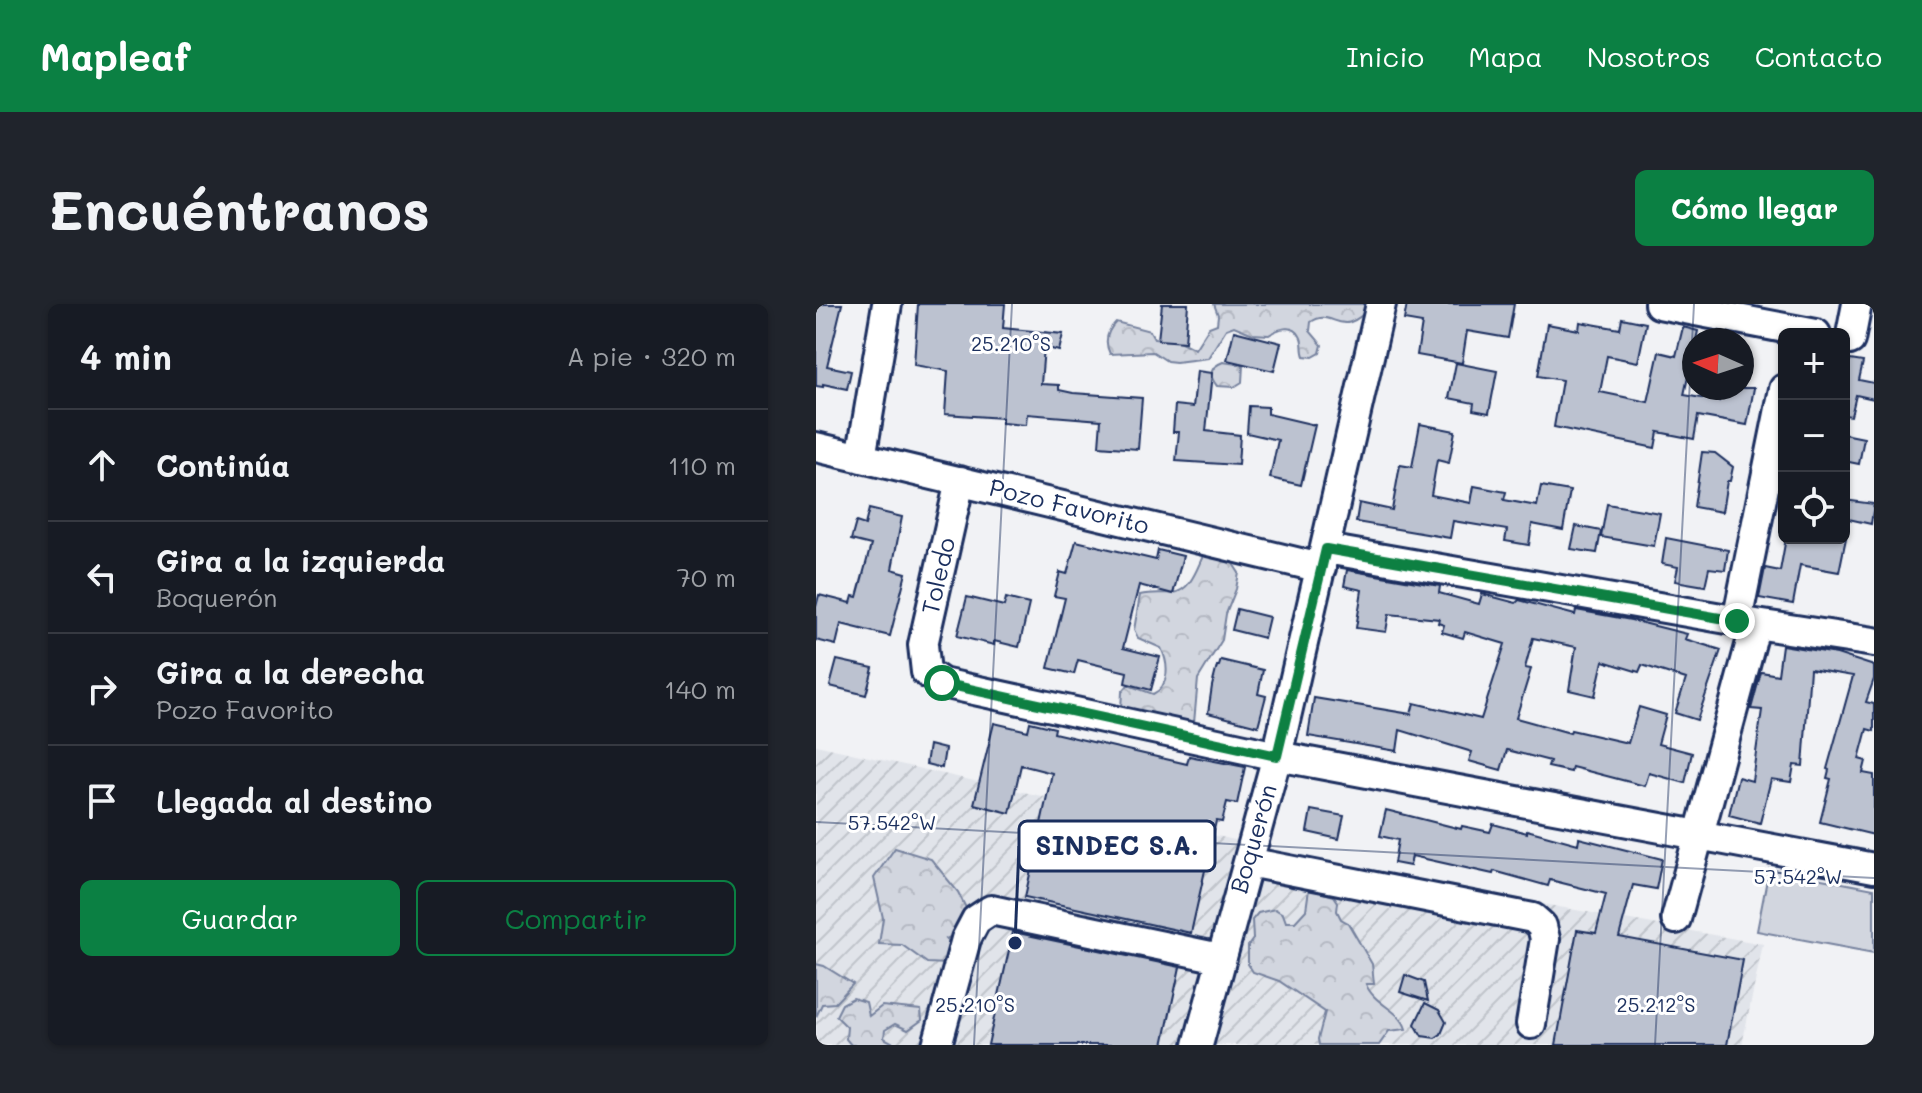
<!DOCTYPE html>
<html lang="es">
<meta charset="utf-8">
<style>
body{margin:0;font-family:Mali,sans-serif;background:#20242c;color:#f1f3f6}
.controls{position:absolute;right:24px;top:24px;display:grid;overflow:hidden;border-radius:12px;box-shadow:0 2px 6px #0004}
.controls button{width:72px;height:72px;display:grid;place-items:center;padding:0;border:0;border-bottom:2px solid #363941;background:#171b24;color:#f1f3f6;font:40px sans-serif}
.compass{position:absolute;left:866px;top:24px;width:72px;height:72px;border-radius:50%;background:#171b24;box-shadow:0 2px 6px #0004;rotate:273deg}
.stop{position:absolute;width:24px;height:24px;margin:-18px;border:6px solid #0b8043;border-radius:50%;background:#fff}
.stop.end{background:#0b8043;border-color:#fff;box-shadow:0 2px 8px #0008}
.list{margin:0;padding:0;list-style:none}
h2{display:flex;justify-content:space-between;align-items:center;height:104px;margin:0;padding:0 32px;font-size:34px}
h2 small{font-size:26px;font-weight:400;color:#9ea1a6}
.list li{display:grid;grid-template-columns:52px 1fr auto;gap:24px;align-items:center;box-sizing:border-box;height:112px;padding:0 32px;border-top:2px solid #363941}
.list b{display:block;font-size:30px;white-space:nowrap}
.list p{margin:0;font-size:26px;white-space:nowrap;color:#9ea1a6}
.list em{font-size:26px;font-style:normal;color:#9ea1a6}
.actions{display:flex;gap:16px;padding:24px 32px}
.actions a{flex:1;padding:18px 0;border:2px solid #0b8043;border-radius:12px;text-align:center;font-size:28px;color:#0b8043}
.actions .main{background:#0b8043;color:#fff}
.icon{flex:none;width:44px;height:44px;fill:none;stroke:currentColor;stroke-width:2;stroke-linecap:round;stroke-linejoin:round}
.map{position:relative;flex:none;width:1058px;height:741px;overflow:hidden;border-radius:12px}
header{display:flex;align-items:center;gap:48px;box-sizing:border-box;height:112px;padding:0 40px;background:#0b8043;color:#fff}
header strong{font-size:38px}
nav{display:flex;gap:44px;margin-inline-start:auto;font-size:28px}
.intro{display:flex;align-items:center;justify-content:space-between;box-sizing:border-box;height:192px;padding:0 48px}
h1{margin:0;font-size:56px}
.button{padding:20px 36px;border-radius:12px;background:#0b8043;color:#fff;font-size:28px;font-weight:700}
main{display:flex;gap:48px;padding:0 48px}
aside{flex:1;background:#171b24;border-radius:12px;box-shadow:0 2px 6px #0004}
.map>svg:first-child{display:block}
.industrial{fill:url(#industrial-furrows)}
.forest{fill:url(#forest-crowns);stroke:#76829e;stroke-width:2}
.pitch{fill:#d2d6df;stroke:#76829e;stroke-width:2}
.building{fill:#bcc2d0;stroke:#1b2f5e;stroke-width:2}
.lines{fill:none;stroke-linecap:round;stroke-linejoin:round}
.minor-casing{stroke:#1b2f5e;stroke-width:34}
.minor{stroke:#fff;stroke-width:28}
.route{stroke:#0b8043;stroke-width:10}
.ticks{fill:none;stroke:#1b2f5e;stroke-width:2;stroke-opacity:0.45}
.labels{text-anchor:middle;stroke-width:6;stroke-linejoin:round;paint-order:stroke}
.street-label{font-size:24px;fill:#1b2f5e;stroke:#fff}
.ticks-label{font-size:20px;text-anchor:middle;fill:#1b2f5e;stroke:#fff;stroke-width:6;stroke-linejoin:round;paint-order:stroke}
.leader{fill:none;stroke:#1b2f5e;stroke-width:3}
.callout-dot{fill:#1b2f5e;stroke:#fff;stroke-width:3}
.callout{fill:#fff;stroke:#1b2f5e;stroke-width:3}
.callout-label{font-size:26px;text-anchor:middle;font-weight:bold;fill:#1b2f5e}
</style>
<header>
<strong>Mapleaf</strong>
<nav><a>Inicio</a><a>Mapa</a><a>Nosotros</a><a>Contacto</a></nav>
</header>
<div class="intro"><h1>Encuéntranos</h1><a class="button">Cómo llegar</a></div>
<main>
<aside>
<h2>4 min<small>A pie · 320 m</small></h2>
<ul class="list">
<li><svg class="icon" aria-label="ahead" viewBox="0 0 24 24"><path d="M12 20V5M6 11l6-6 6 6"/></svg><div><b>Continúa</b></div><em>110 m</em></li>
<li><svg class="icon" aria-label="left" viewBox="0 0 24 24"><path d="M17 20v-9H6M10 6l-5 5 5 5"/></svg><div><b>Gira a la izquierda</b><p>Boquerón</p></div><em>70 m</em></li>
<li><svg class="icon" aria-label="right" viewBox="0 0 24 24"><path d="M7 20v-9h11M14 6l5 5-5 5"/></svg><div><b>Gira a la derecha</b><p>Pozo Favorito</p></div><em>140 m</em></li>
<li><svg class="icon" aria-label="arrive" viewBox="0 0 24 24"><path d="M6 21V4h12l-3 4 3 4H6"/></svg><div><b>Llegada al destino</b></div></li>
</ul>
<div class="actions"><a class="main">Guardar</a><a>Compartir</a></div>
</aside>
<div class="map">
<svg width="1058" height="741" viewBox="0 0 1058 741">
<defs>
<pattern id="industrial-furrows" width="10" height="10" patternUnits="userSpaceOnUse" patternTransform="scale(2)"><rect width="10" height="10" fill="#e1e4ea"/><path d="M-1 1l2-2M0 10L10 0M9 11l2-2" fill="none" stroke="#c0c4cb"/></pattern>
<pattern id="forest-crowns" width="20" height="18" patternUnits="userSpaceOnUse" patternTransform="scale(2)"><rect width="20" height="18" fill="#d2d6df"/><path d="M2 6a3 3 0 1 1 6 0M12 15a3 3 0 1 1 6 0" fill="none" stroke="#b4b8c2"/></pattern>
</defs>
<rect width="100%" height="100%" fill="#f1f2f5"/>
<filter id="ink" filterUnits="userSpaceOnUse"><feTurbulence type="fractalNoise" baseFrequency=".0125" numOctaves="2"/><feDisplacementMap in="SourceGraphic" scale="16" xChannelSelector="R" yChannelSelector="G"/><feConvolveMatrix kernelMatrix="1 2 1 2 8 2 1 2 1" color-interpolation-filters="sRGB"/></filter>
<g filter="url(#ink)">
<path class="industrial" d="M0,441L423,537L372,741H0Z
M446,549L947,640L926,741H397Z"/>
<path class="forest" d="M398,0H557C523,40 519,2 495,18L494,27L506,41L504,49L497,53L488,52C485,45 488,38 484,32C478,20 462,24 453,31L437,30L418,22L410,25L392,54L360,58L351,57L337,48L294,50C288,38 291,27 300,18L334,27L338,34L363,37L379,45L393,23L401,20L402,11Z
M407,58L427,61L426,78L418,83L401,82C392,71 394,63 407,58Z
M389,248L414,255L423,269L420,285L410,310L406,336L382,375L378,419L370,424L305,405L306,388L312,381L337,390C354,382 353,360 345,344L322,334L318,326L324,291C336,288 346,290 357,289C376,286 381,263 389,248Z
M79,544L115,555L142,588L158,620L130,635L143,650L132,660L111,659L86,641L63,640L67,614L58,574Z
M493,585L518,592L522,598L521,607L525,615L532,619L556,660L558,680H550C557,700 585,706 590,725L573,727L563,741H503L502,735L509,708L463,677L437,668L432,660V642L437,635L436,616L442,609L459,605L467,610L470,618H479L490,606Z
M0,660L8,662L37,680L19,699L6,700L0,713Z
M37,694L50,698L53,712L66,702L105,706L106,716L92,726L79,720L69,726L68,734L81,741H35L30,735L31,723L20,712L26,700Z"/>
<path class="pitch" d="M953,565L1058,585V649L941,627Z"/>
<path class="building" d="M0,0H26L11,62L35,67L31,85L7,80V83L0,82Z
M102,0H189L187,24L247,30L243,47L228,43L225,80L243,81V86L257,89L326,94L322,145L283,142L285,116L211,110L210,121L186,119V114L129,110L132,67L98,61Z
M346,0H372L369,38L342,36Z
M591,0H698L692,34L651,27L646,59L601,51L606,19L588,16Z
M806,14L830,19L822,58L791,52L784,88L832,98L843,48L860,52L867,23L882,27L868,91L903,97V94L907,95L909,84H938L931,121L882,112L878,135L842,128L839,144L738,123L746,76L722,72L731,20L763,26L764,18L804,25Z
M418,27L465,39L458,67L411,56Z
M1028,55L1047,58L1043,76L1058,79V95L1040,91L1035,112L1028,111Z
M640,59L681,67L673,109L657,106L658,99L633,94Z
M381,67L396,69L390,127L424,131L422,161L360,157L363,128H357L359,101L377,103Z
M433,102L452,103V110L499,121L485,181L454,174L462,136L431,129Z
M604,120L639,127L633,159L621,156L615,191L655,199L658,182L690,188L688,196L721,202L725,182L754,187L747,226L716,220L713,241L689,237L691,226L637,217L634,234L540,218L543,199L576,206L584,161L596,163Z
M1028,130L1048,134L1043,160L1028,157Z
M886,148L899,149L917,163L914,177H911L906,208L878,203Z
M1028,196L1058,200L1055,220L1028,214Z
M791,200L844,209L838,242L785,233Z
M53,205L86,213L76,265L90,269L74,332L25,320L20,341L0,336V303L3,291L35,299L37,292L41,293L55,241L35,236L40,218L49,221Z
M760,222L785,227L781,249L755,245Z
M850,234L912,246L909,266L893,264L889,282L859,277L862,263L846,260Z
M970,234H1030L1023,268L984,261L977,300L943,294L949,264L964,267Z
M260,237L340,256L342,246L367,252L357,290L323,281L307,344L344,353L335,386L309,379L311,368L262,356L258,370L232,364L249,294L238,292L244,268L251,270Z
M531,266L624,282L623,289L663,300L666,290L700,299L703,296L759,311L760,306L815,316L871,330L869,335L905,346L881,416L859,409L870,375L826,361L823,368L787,357L779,392L753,386L760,343L717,334L709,364L715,365L700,414L754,429L755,426L812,439L823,403L850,411L842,440L876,449L869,479L833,469L829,482L756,463L755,468L732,463L734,457L691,446L685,466L653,457L656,448L584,426L581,447L492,432L498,394L595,410L598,399L665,415L689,340L649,328L647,334L626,328L628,321L622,319L623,315L573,310L570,328L540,324L546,286L528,282Z
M151,293L188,302L190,294L213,300L203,343L178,337V341L141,332Z
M421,305L453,313L448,334L416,326Z
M966,341L1021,350L1058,362V375L1050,398L1058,400V427L1051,425L1043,455L1050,457L1047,469L1058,471V531L1004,518L1015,475L1011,474L1013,466L1011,465L1037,372L994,365L987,462L978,461L975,478L955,475L944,519L913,511L922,473L936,477L946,406L935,405L945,368L962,371Z
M21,356L57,364L50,391L14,382Z
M405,356L447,366L442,390L450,392L442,422L392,409L396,382L401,362H403Z
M214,418L239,424L238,429L371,460L373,452L429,463L421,500L411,498L406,518L400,517L375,629L209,593L236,469L205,461L194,509L158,500L178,419L212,427Z
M113,441L129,445L126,464L110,460Z
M495,506L528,512L523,535L491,528Z
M570,506L645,525L646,522L674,528L677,520L711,529V526L762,540L763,534L846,555L840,585L817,581L803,633L927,656L911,741H740L761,626L780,629L790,590L734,576L732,582L678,567L677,570L596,552L594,562L578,559L582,536L564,532Z
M197,628L364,663L347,741H172Z
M589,671L608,678L612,697L584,688Z
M609,699L623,706L630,718L625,730L619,734L606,732L599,720Z"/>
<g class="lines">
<defs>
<path id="minor" d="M843,0L1000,30
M1034,36L1041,0
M0,143L505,264
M45,154L71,0
M144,177L107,341L110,368L126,379L461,452L1058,564
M510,245L940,320L1058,338
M921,317L968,85
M432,558L717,614L726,622L729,635L715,720
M860,615L940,320
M121,741L150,635L160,616L175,606L404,654
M382,741L461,452L565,0"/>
</defs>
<use href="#minor" class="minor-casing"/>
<use href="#minor" class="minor"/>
</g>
</g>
<g class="lines" filter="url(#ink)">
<path class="route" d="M126,379L461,452L510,245L921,317"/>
</g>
<path class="ticks" d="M0,518L1058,574M158,741L196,0M839,741L878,0"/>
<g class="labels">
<g class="street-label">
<text transform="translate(253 203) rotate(14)" y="8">Pozo Favorito</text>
<text transform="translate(123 272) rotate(-77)" y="8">Toledo</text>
<text transform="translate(438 535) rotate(-74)" y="8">Boquerón</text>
</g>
</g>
<g class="ticks-label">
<text x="195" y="47">25.210°S</text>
<text x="76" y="526">57.542°W</text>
<text x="982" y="580">57.542°W</text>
<text x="159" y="708">25.210°S</text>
<text x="840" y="708">25.212°S</text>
</g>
<path class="leader" d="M199 639L203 542"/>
<circle class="callout-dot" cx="199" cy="639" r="8"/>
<rect class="callout" x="203" y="517" width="196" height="50" rx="8"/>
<g class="callout-label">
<text x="301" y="551">SINDEC S.A.</text>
</g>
</svg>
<div class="controls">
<button>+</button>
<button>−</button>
<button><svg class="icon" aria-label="locate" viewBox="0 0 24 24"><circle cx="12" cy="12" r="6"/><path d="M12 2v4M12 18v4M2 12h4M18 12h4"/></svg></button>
</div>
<svg class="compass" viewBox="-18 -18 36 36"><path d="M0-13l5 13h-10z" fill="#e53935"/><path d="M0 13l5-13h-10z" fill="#9ea1a6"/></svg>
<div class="stop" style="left:126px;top:379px"></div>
<div class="stop end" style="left:921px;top:317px"></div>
</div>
</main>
